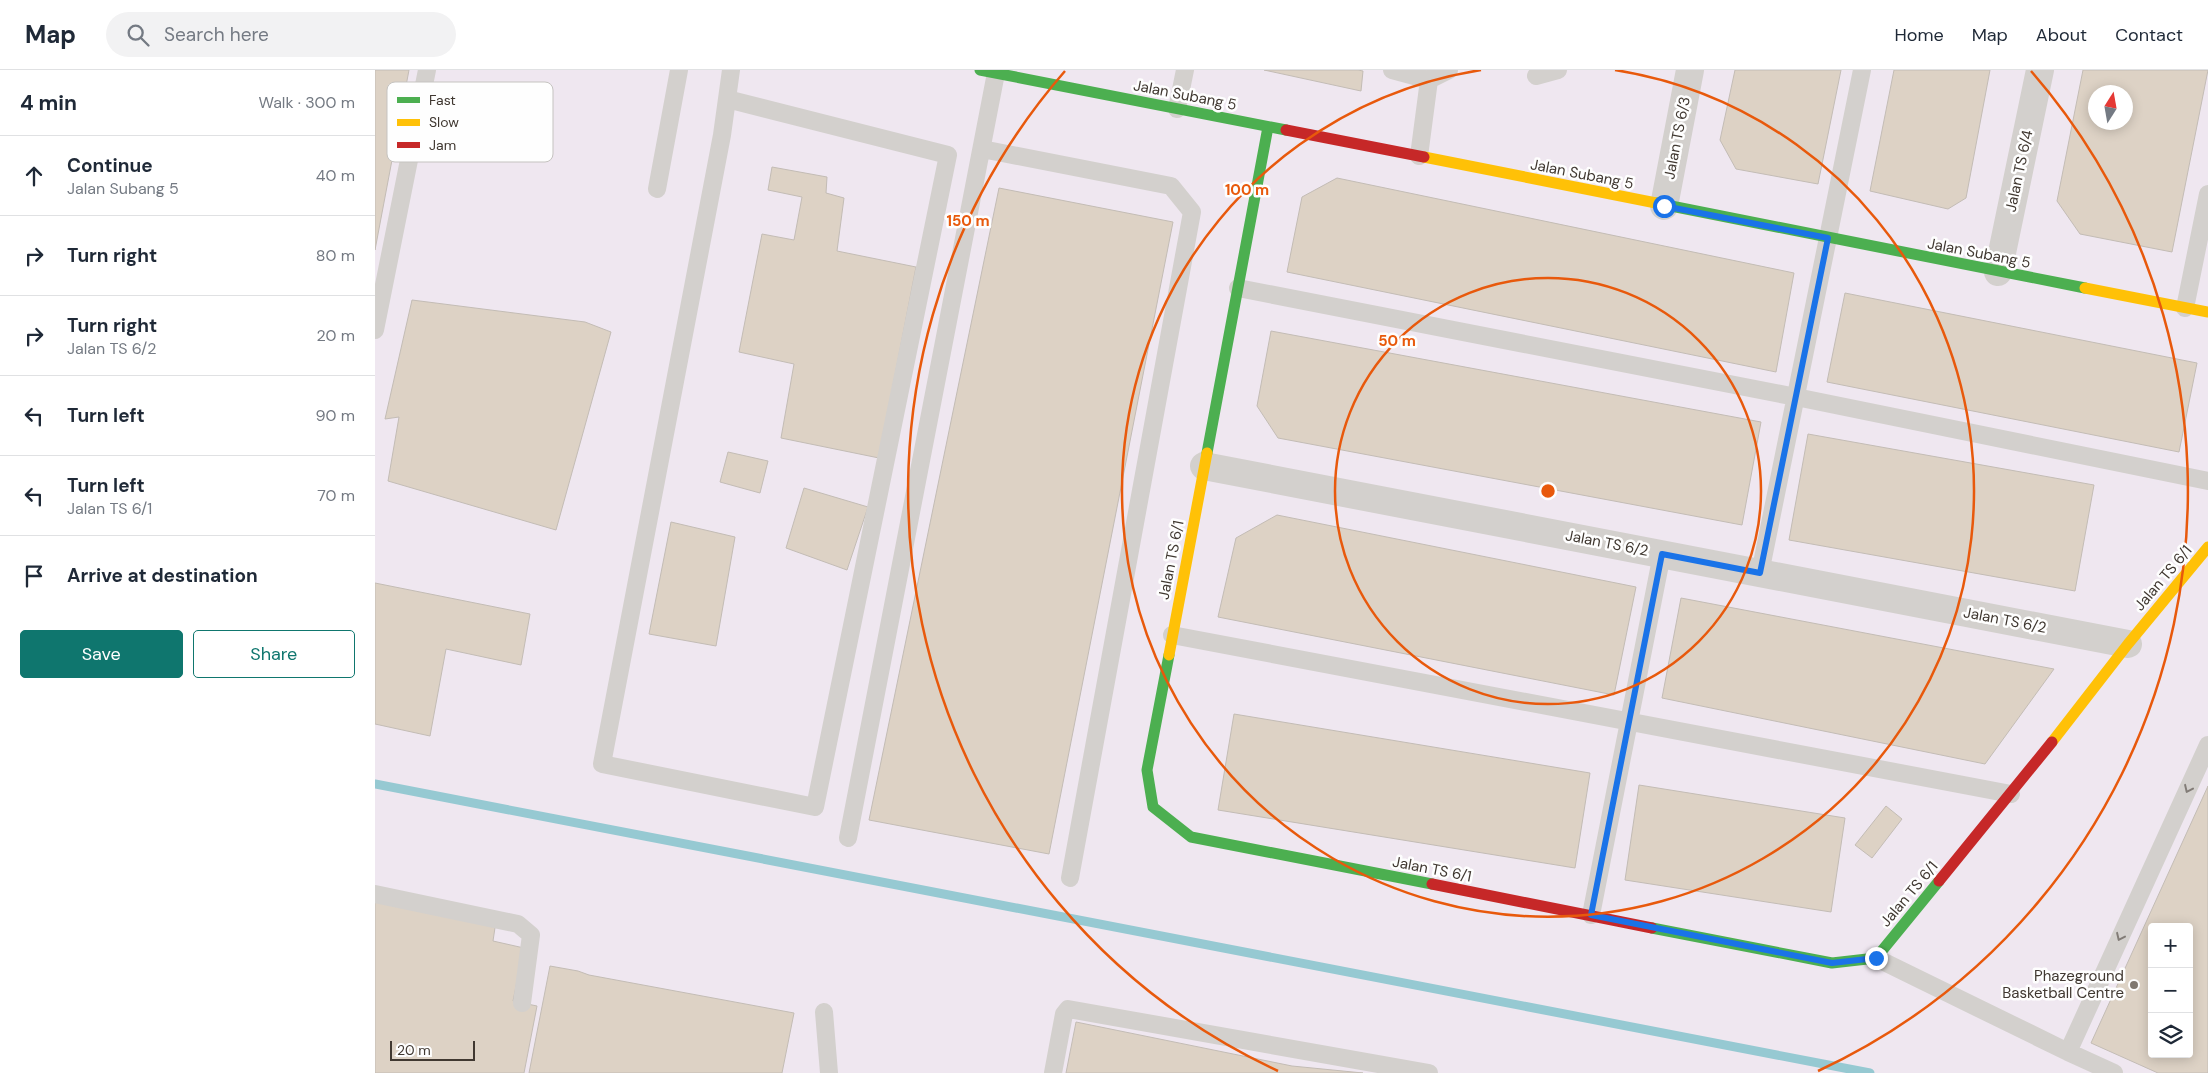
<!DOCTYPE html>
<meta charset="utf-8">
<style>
body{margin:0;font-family:"DM Sans",sans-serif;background:#f2f2f3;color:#1f2937}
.controls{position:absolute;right:15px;bottom:15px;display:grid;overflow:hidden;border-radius:5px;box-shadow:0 2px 12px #0003}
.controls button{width:45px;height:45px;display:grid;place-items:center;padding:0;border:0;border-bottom:1px solid #e0e1e3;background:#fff;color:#1f2937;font:25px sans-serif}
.compass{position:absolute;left:1713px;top:15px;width:45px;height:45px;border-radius:50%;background:#fff;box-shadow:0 2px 12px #0003;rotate:11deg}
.scale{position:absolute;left:15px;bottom:12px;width:85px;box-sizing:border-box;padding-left:5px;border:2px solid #403831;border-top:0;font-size:14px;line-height:18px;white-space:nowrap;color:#403831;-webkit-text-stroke:4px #fefefe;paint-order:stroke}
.stop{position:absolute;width:15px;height:15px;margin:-11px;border:4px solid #1a73e8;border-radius:50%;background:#fff}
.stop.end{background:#1a73e8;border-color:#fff;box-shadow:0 1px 5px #0008}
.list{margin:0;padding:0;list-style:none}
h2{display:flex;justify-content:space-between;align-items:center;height:65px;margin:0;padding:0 20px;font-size:21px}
h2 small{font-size:16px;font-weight:400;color:#747a83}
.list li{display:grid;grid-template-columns:32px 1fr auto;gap:15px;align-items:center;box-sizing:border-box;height:80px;padding:0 20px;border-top:1px solid #e0e1e3}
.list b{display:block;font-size:19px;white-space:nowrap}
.list p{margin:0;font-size:16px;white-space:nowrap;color:#747a83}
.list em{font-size:16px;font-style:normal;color:#747a83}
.actions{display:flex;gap:10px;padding:15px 20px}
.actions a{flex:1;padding:11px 0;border:1px solid #0f766e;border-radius:5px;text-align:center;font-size:18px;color:#0f766e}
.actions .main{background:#0f766e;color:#fff}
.icon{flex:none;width:28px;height:28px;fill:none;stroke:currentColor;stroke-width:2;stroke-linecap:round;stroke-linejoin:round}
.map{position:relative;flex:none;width:1833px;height:1003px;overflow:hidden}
header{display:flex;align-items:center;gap:30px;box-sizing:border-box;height:70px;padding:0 25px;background:#fff;border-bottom:1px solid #e0e1e3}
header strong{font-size:24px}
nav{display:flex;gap:28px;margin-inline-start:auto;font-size:18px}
.search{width:350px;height:45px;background:#f2f2f3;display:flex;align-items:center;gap:12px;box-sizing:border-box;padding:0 18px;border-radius:28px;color:#747a83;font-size:19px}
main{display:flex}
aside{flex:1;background:#fff}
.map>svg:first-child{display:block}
.industrial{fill:#efe7f0;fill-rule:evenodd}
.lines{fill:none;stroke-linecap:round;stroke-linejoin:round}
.stream{stroke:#96c9d2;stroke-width:9}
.building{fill:#ddd2c5;stroke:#c3bcb5;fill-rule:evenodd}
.lane{stroke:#d3d0cd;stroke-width:18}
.street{stroke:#d3d0cd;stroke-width:28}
.fast{stroke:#4caf50;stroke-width:11}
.slow{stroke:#ffc107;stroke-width:11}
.jam{stroke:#c62828;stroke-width:11}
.oneway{stroke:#827c77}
.route{stroke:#1a73e8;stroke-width:6}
.ring{fill:none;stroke:#e8590c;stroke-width:2.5}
.poi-dot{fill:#807870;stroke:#fefefe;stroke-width:2}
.labels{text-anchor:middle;stroke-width:5;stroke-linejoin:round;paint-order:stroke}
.street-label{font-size:15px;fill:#403831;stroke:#fefefe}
.poi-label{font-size:15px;fill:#403831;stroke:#fefefe;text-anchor:end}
.key{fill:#fefefe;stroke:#c5c3c0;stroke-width:1}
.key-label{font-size:14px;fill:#403831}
.centre{fill:#e8590c;stroke:#fefefe;stroke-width:2.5}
.ring-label{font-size:15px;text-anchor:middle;font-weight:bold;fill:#e8590c;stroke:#fefefe;stroke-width:5;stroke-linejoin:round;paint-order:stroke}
</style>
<header>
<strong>Map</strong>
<div class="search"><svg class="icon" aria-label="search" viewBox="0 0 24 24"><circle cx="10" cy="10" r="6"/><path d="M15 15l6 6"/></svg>Search here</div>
<nav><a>Home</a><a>Map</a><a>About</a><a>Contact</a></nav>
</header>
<main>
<aside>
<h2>4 min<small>Walk · 300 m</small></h2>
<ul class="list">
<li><svg class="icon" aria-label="ahead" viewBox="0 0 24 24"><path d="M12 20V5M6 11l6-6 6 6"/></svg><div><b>Continue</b><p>Jalan Subang 5</p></div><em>40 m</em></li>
<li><svg class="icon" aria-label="right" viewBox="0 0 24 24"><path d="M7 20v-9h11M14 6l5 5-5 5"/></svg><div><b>Turn right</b></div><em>80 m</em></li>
<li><svg class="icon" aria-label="right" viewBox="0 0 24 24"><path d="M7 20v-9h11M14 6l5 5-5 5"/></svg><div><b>Turn right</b><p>Jalan TS 6/2</p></div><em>20 m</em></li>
<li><svg class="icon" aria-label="left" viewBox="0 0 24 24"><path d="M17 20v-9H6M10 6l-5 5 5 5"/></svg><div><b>Turn left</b></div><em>90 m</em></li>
<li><svg class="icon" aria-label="left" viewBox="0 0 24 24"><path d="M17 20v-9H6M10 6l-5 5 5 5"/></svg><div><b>Turn left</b><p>Jalan TS 6/1</p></div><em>70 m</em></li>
<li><svg class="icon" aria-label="arrive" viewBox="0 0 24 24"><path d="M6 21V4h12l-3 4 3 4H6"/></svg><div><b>Arrive at destination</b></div></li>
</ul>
<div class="actions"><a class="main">Save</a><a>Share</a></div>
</aside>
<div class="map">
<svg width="1833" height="1003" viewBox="0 0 1833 1003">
<rect width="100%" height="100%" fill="#f6eee6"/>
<path class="industrial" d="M0,0H1833V1003H0ZM1720,22H1750V52H1720ZM1777,857H1814V984H1777Z"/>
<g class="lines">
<path class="stream" d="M0,714L1495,1003"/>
</g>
<path class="building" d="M0,0H34L0,180Z
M889,0H983L988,1L986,21Z
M1360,0H1466L1443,114L1361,99L1345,70Z
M1519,0H1615L1591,128L1573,139L1495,121Z
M1708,0H1833L1797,182L1705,164L1682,131ZM1720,22H1750V52H1720Z
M397,97L452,107L451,123L469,128L462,181L541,197L504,388L406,368L419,294L364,282L387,164L419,170L427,127L393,120Z
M962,108L1419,203L1401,302L912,202L927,127Z
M624,118L798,152L674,784L494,750Z
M1470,223L1822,293L1804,382L1452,312Z
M37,230L210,252L236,262L181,460L13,411L24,347L10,349Z
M896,261L1386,352L1367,455L903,368L882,336Z
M1433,364L1719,415L1700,521L1414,470Z
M353,382L393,391L385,423L345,412Z
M429,418L493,437L472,500L411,478Z
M902,445L1261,517L1239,625L843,547L861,468Z
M296,452L360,467L341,576L274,564Z
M0,513L155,544L146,595L71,579L55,666L0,654Z
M1306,528L1679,599L1610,694L1287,628Z
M859,644L1215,703L1200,798L843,740Z
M1264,715L1470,748L1456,842L1250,810Z
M1833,716V1003H1783L1716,973ZM1777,857H1814V984H1777Z
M1511,736L1527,749L1497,788L1480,775Z
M0,825L121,851L118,871L149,878L138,931L162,936L149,1003H0Z
M175,896L203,901L214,905L419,943L407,1003H154Z
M701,952L917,996L988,1003H691Z"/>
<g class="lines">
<path class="lane" d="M1017,0L1054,10L1074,0
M1161,6L1183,0
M352,29L573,85L440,737L227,694L347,65L356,0
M802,39L810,0
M607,79L796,116L817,142L695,808
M1044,86L1054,10
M282,119L304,0
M863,218L1421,327L1833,411
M1810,238L1833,124
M0,260L52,0
M1385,503L1487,0
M797,565L1636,724
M473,768L621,3
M0,824L143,854L156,865L147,933
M1216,845L1287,484
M1501,888L1693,982
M449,942L454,1003
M678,1003L689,944L693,939L1054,1003
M1739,1003L1693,982L1833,675"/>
<path class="street" d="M1289,136L1315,0
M1623,202L1665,0
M829,396L1753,574"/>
<path class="fast" d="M605,0L911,60
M1281,133L1710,218
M832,383L893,57
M794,585L772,700L778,737L816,767L1057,814
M1277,858L1457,893L1501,888L1564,811"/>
<path class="slow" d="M1049,87L1281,133
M1710,218L1833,242
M794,585L832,383
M1677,672L1753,574L1833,477"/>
<path class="jam" d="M911,60L1049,87
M1564,811L1677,672
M1057,814L1277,858"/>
</g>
<defs><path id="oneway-chevron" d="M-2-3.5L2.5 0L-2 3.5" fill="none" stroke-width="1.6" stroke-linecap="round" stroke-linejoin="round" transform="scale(1.25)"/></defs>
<g class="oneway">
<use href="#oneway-chevron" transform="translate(1813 719) rotate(115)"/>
<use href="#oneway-chevron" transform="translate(1745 867) rotate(115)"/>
</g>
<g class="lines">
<path class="route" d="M1289,136L1453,168L1385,503L1287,484L1216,845L1457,893L1501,888"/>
</g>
<g class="ring">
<circle cx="1173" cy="421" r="213"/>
<path d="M1240 0A426 426 0 1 1 1106 0"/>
<path d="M903 1001A640 640 0 0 1 690 1M1656 1A640 640 0 0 1 1443 1001"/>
</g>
<circle class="poi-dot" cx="1759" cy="915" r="5"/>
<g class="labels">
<g class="street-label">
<text transform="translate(810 25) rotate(11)" y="5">Jalan Subang 5</text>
<text transform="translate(1302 68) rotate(-79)" y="5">Jalan TS 6/3</text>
<text transform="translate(1644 101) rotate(-78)" y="5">Jalan TS 6/4</text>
<text transform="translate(1207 104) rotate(11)" y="5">Jalan Subang 5</text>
<text transform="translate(1604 183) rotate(11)" y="5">Jalan Subang 5</text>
<text transform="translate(1232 473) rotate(11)" y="5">Jalan TS 6/2</text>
<text transform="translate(796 490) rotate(-79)" y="5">Jalan TS 6/1</text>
<text transform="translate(1788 508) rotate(-50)" y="5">Jalan TS 6/1</text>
<text transform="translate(1630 550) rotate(11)" y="5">Jalan TS 6/2</text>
<text transform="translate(1057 799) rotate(11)" y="5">Jalan TS 6/1</text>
<text transform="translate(1534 824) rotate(-50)" y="5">Jalan TS 6/1</text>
</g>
<g class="poi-label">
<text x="1749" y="911">Phazeground<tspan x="1749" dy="17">Basketball Centre</tspan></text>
</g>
</g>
<rect x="12" y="12" width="166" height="80" rx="8" class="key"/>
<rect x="22" y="27" width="23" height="6" fill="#4caf50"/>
<rect x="22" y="49" width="23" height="7" fill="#ffc107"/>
<rect x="22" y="72" width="23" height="6" fill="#c62828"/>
<g class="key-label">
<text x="54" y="35">Fast</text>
<text x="54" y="57">Slow</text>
<text x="54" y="80">Jam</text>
</g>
<circle cx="1173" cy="421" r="8" class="centre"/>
<g class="ring-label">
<text x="872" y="125">100 m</text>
<text x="593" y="156">150 m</text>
<text x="1022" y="276">50 m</text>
</g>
</svg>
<div class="controls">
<button>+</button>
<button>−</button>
<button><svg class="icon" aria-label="layers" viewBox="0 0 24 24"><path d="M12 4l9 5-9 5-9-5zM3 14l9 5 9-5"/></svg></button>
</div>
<svg class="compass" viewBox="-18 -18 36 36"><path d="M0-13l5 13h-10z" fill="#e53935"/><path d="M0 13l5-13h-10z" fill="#747a83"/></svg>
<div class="scale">20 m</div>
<div class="stop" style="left:1289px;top:136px"></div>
<div class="stop end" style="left:1501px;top:888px"></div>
</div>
</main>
